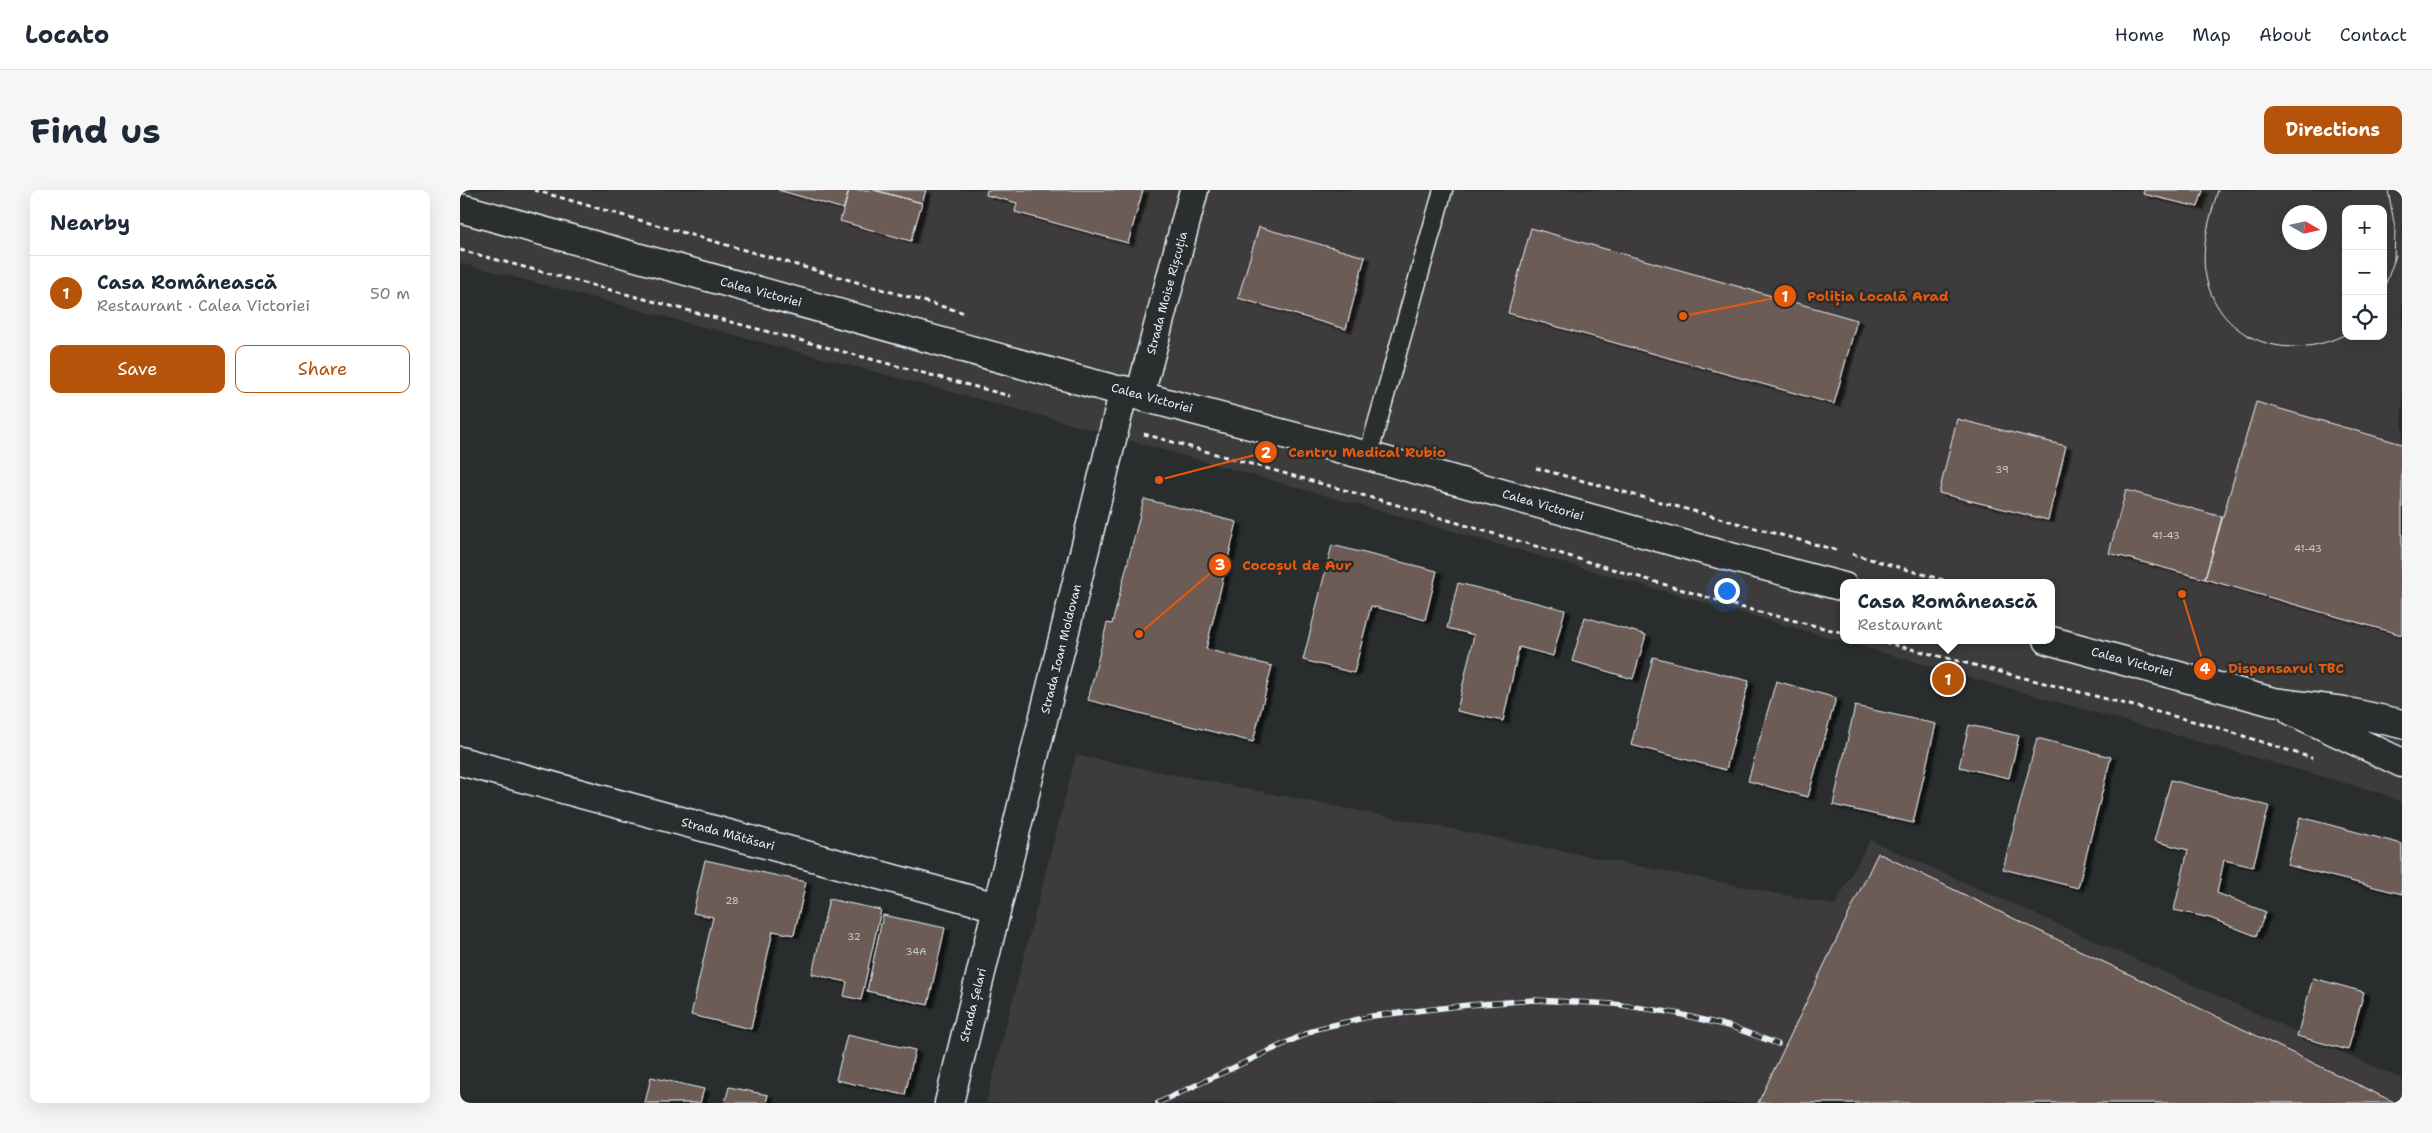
<!DOCTYPE html>
<meta charset="utf-8">
<style>
body{margin:0;font-family:"Shantell Sans",sans-serif;background:#f6f6f7;color:#1f2937}
.controls{position:absolute;right:15px;top:15px;display:grid;overflow:hidden;border-radius:10px;box-shadow:0 5px 20px #0002}
.controls button{width:45px;height:45px;display:grid;place-items:center;padding:0;border:0;border-bottom:1px solid #e0e1e3;background:#fff;color:#1f2937;font:25px sans-serif}
.compass{position:absolute;left:1822px;top:15px;width:45px;height:45px;border-radius:50%;background:#fff;box-shadow:0 5px 20px #0002;rotate:99deg}
.you{position:absolute;left:1266px;top:400px;width:18px;height:18px;margin:-12px;border:4px solid #fff;border-radius:50%;background:#1a73e8;box-shadow:0 0 0 8px #1a73e833}
.badge{display:grid;place-items:center;width:32px;height:32px;border-radius:50%;background:#b45309;color:#fff;font-size:16px;font-weight:700}
.pin{position:absolute;translate:-50% -50%;border:2px solid #fff;box-shadow:0 1px 5px #0006}
.popup{position:absolute;left:1380px;top:389px;width:215px;height:65px;box-sizing:border-box;display:grid;place-content:center;border-radius:10px;background:#fff;filter:drop-shadow(0 1px 4px #0005);font-size:16px;white-space:nowrap;color:#747a83}
.popup b{font-size:19px;color:#1f2937}
.popup::after{content:'';position:absolute;left:50%;top:100%;margin-left:-10px;border:10px solid transparent;border-top-color:#fff}
.list{margin:0;padding:0;list-style:none}
h2{display:flex;justify-content:space-between;align-items:center;height:65px;margin:0;padding:0 20px;font-size:21px}
h2 small{font-size:16px;font-weight:400;color:#747a83}
.list li{display:grid;grid-template-columns:32px 1fr auto;gap:15px;align-items:center;box-sizing:border-box;height:75px;padding:0 20px;border-top:1px solid #e0e1e3}
.list b{display:block;font-size:19px;white-space:nowrap}
.list p{margin:0;font-size:16px;white-space:nowrap;color:#747a83}
.list em{font-size:16px;font-style:normal;color:#747a83}
.actions{display:flex;gap:10px;padding:15px 20px}
.actions a{flex:1;padding:11px 0;border:1px solid #b45309;border-radius:10px;text-align:center;font-size:18px;color:#b45309}
.actions .main{background:#b45309;color:#fff}
.icon{flex:none;width:28px;height:28px;fill:none;stroke:currentColor;stroke-width:2;stroke-linecap:round;stroke-linejoin:round}
.map{position:relative;flex:none;width:1942px;height:913px;overflow:hidden;border-radius:10px}
header{display:flex;align-items:center;gap:30px;box-sizing:border-box;height:70px;padding:0 25px;background:#fff;border-bottom:1px solid #e0e1e3}
header strong{font-size:24px}
nav{display:flex;gap:28px;margin-inline-start:auto;font-size:18px}
.intro{display:flex;align-items:center;justify-content:space-between;box-sizing:border-box;height:120px;padding:0 30px}
h1{margin:0;font-size:35px}
.button{padding:12px 22px;border-radius:10px;background:#b45309;color:#fff;font-size:18px;font-weight:700}
main{display:flex;gap:30px;padding:0 30px}
aside{flex:1;background:#fff;border-radius:10px;box-shadow:0 5px 20px #0002}
.map>svg:first-child{display:block}
.built{fill:#3e3b3a;fill-rule:evenodd}
.building{fill:#6d5c55;stroke:#e8f1f8;filter:url(#shadow)}
.lines{fill:none;stroke-linecap:round;stroke-linejoin:round}
.lane-casing{stroke:#e8f1f8;stroke-width:21}
.street-casing{stroke:#e8f1f8;stroke-width:31}
.secondary-casing{stroke:#e8f1f8;stroke-width:31}
.path{stroke:#e8f1f8;stroke-width:3;stroke-dasharray:5 4;stroke-linecap:butt}
.lane{stroke:#2a2d2e;stroke-width:18}
.street{stroke:#2a2d2e;stroke-width:28}
.secondary{stroke:#2a2d2e;stroke-width:28}
.tram{stroke:#e8f1f8;stroke-width:1}
.rail-casing{stroke:#e8f1f8;stroke-width:5.5}
.rail{stroke:#2a2d2e;stroke-width:4;stroke-dasharray:11;stroke-linecap:butt}
.labels{text-anchor:middle;stroke-width:5;stroke-linejoin:round;paint-order:stroke}
.number-label{font-size:10px;fill:#c9cccf}
.street-label{font-size:12px;fill:#e8f1f8;stroke:#2a2d2e}
.leader{fill:none;stroke:#e8590c;stroke-width:2}
.callout-dot{fill:#e8590c;stroke:#2a2d2e;stroke-width:2}
.mark-label{font-size:15px;text-anchor:middle;font-weight:bold;fill:#fff}
.callout-label{font-size:14px;text-anchor:middle;font-weight:bold;fill:#e8590c;stroke:#2a2d2e;stroke-width:5;stroke-linejoin:round;paint-order:stroke}
</style>
<header>
<strong>Locato</strong>
<nav><a>Home</a><a>Map</a><a>About</a><a>Contact</a></nav>
</header>
<div class="intro"><h1>Find us</h1><a class="button">Directions</a></div>
<main>
<aside>
<h2>Nearby<small></small></h2>
<ul class="list">
<li><span class="badge">1</span><div><b>Casa Românească</b><p>Restaurant · Calea Victoriei</p></div><em>50 m</em></li>
</ul>
<div class="actions"><a class="main">Save</a><a>Share</a></div>
</aside>
<div class="map">
<svg width="1942" height="913" viewBox="0 0 1942 913">
<defs>
<filter id="shadow"><feDropShadow dx="5.5" dy="3" stdDeviation="1" flood-color="#0009"/></filter>
</defs>
<rect width="100%" height="100%" fill="#2a2d2e"/>
<filter id="ink" filterUnits="userSpaceOnUse"><feTurbulence type="fractalNoise" baseFrequency=".02" numOctaves="2"/><feDisplacementMap in="SourceGraphic" scale="10" xChannelSelector="R" yChannelSelector="G"/><feConvolveMatrix kernelMatrix="1 2 1 2 8 2 1 2 1" color-interpolation-filters="sRGB"/></filter>
<g filter="url(#ink)">
<path class="built" d="M0,0H1942V613L1924,604L583,226L0,73ZM1886,19H1923V146H1886ZM1830,22H1860V52H1830ZM1384,393H1592V450H1384Z
M616,565L1375,715L1410,650L1942,889V913H526Z"/>
<path class="building" d="M318,0H389L384,19Z
M389,0H414L462,13L451,51L380,31Z
M414,0H466L462,13Z
M527,0H683L668,53L555,22L557,13L526,5Z
M1684,0H1743L1738,17L1683,4Z
M799,37L905,67L886,139L778,108Z
M1071,38L1397,130L1374,214L1048,123Z
M1796,212L1942,254V445L1745,389Z
M1497,229L1606,256L1588,330L1479,303Z
M1666,300L1762,327L1745,389L1649,363Z
M684,309L777,332L746,459L812,476L793,552L628,510L647,433L652,434Z
M872,355L977,381L965,430L911,416L894,483L843,470Z
M998,393L1105,420L1093,466L1059,457L1043,531L997,521L1014,445L987,438Z
M1125,427L1186,445L1173,489L1112,471Z
M1193,467L1289,491L1266,580L1171,555Z
M1316,491L1376,508L1348,607L1288,591Z
M1395,516L1476,534L1453,633L1373,615Z
M1509,535L1559,546L1549,588L1499,577Z
M1577,548L1651,567L1618,698L1543,679Z
M1711,590L1809,616L1793,677L1764,670L1757,703L1806,722L1796,746L1750,728L1714,720L1728,660L1694,651Z
M1840,627L1942,654V704L1827,675Z
M1418,663L1936,913H1298Z
M245,670L346,692L334,745L313,741L291,839L231,825L253,727L233,723Z
M369,709L421,720L401,810L384,806L387,792L352,784Z
M423,725L485,738L468,815L407,801Z
M1853,788L1904,802L1888,860L1837,846Z
M387,845L455,860L445,905L376,890Z
M191,887L244,899L240,913H185Z
M269,897L308,905L306,913H265Z"/>
<g class="lines">
<defs>
<path id="lane" d="M908,266L983,0"/>
<path id="street" d="M680,205L734,0
M0,571L537,717
M489,913L664,200"/>
<path id="secondary" d="M0,18L615,189L908,266L1244,360L1384,397
M1588,450L1813,512L1884,521L1942,534
M1832,521L1942,573"/>
</defs>
<use href="#lane" class="lane-casing"/>
<use href="#street" class="street-casing"/>
<use href="#secondary" class="secondary-casing"/>
<path class="path" d="M74,0L505,123
M0,60L550,206
M684,244L934,314L1280,417L1384,443
M1076,278L1376,360
M1392,364L1494,393
M1416,450L1752,536L1852,568"/>
<use href="#lane" class="lane"/>
<use href="#street" class="street"/>
<use href="#secondary" class="secondary"/>
<path class="tram" d="M1758,0C1750,28 1740,57 1746,87C1760,153 1830,173 1886,144
M1928,0L1935,38L1934,71
M1923,102L1936,65"/>
<defs>
<path id="rail" d="M698,913L856,839L912,826L1008,815L1074,810L1154,814L1215,823L1272,837L1318,854"/>
</defs>
<use href="#rail" class="rail-casing"/>
<use href="#rail" class="rail"/>
</g>
</g>
<g class="labels">
<g class="number-label">
<text x="1542" y="283">39</text>
<text x="1706" y="349">41-43</text>
<text x="1848" y="362">41-43</text>
<text x="272" y="714">28</text>
<text x="394" y="750">32</text>
<text x="456" y="765">34A</text>
</g>
<g class="street-label">
<text transform="translate(301 102) rotate(15)" y="4">Calea Victoriei</text>
<text transform="translate(707 103) rotate(-75)" y="4">Strada Moise Rișcuția</text>
<text transform="translate(692 208) rotate(15)" y="4">Calea Victoriei</text>
<text transform="translate(1083 315) rotate(16)" y="4">Calea Victoriei</text>
<text transform="translate(601 459) rotate(-76)" y="4">Strada Ioan Moldovan</text>
<text transform="translate(1672 472) rotate(15)" y="4">Calea Victoriei</text>
<text transform="translate(268 644) rotate(15)" y="4">Strada Mătăsari</text>
<text transform="translate(513 815) rotate(-76)" y="4">Strada Șelari</text>
</g>
</g>
<path class="leader" d="M1223 126L1325 106M699 290L806 262M679 444L760 375M1722 404L1745 479"/>
<g class="callout-dot">
<circle cx="1223" cy="126" r="5"/>
<circle cx="699" cy="290" r="5"/>
<circle cx="679" cy="444" r="5"/>
<circle cx="1722" cy="404" r="5"/>
<circle cx="1325" cy="106" r="12"/>
<circle cx="806" cy="262" r="12"/>
<circle cx="760" cy="375" r="12"/>
<circle cx="1745" cy="479" r="12"/>
</g>
<g class="mark-label">
<text x="1325" y="112">1</text>
<text x="806" y="268">2</text>
<text x="760" y="380">3</text>
<text x="1745" y="484">4</text>
</g>
<g class="callout-label">
<text x="1418" y="111">Poliția Locală Arad</text>
<text x="907" y="267">Centru Medical Rubio</text>
<text x="837" y="380">Cocoșul de Aur</text>
<text x="1826" y="483">Dispensarul TBC</text>
</g>
</svg>
<div class="controls">
<button>+</button>
<button>−</button>
<button><svg class="icon" aria-label="locate" viewBox="0 0 24 24"><circle cx="12" cy="12" r="6"/><path d="M12 2v4M12 18v4M2 12h4M18 12h4"/></svg></button>
</div>
<svg class="compass" viewBox="-18 -18 36 36"><path d="M0-13l5 13h-10z" fill="#e53935"/><path d="M0 13l5-13h-10z" fill="#747a83"/></svg>
<div class="you"></div>
<div class="pin badge" style="left:1488px;top:489px">1</div>
<div class="popup"><b>Casa Românească</b>Restaurant</div>
</div>
</main>
